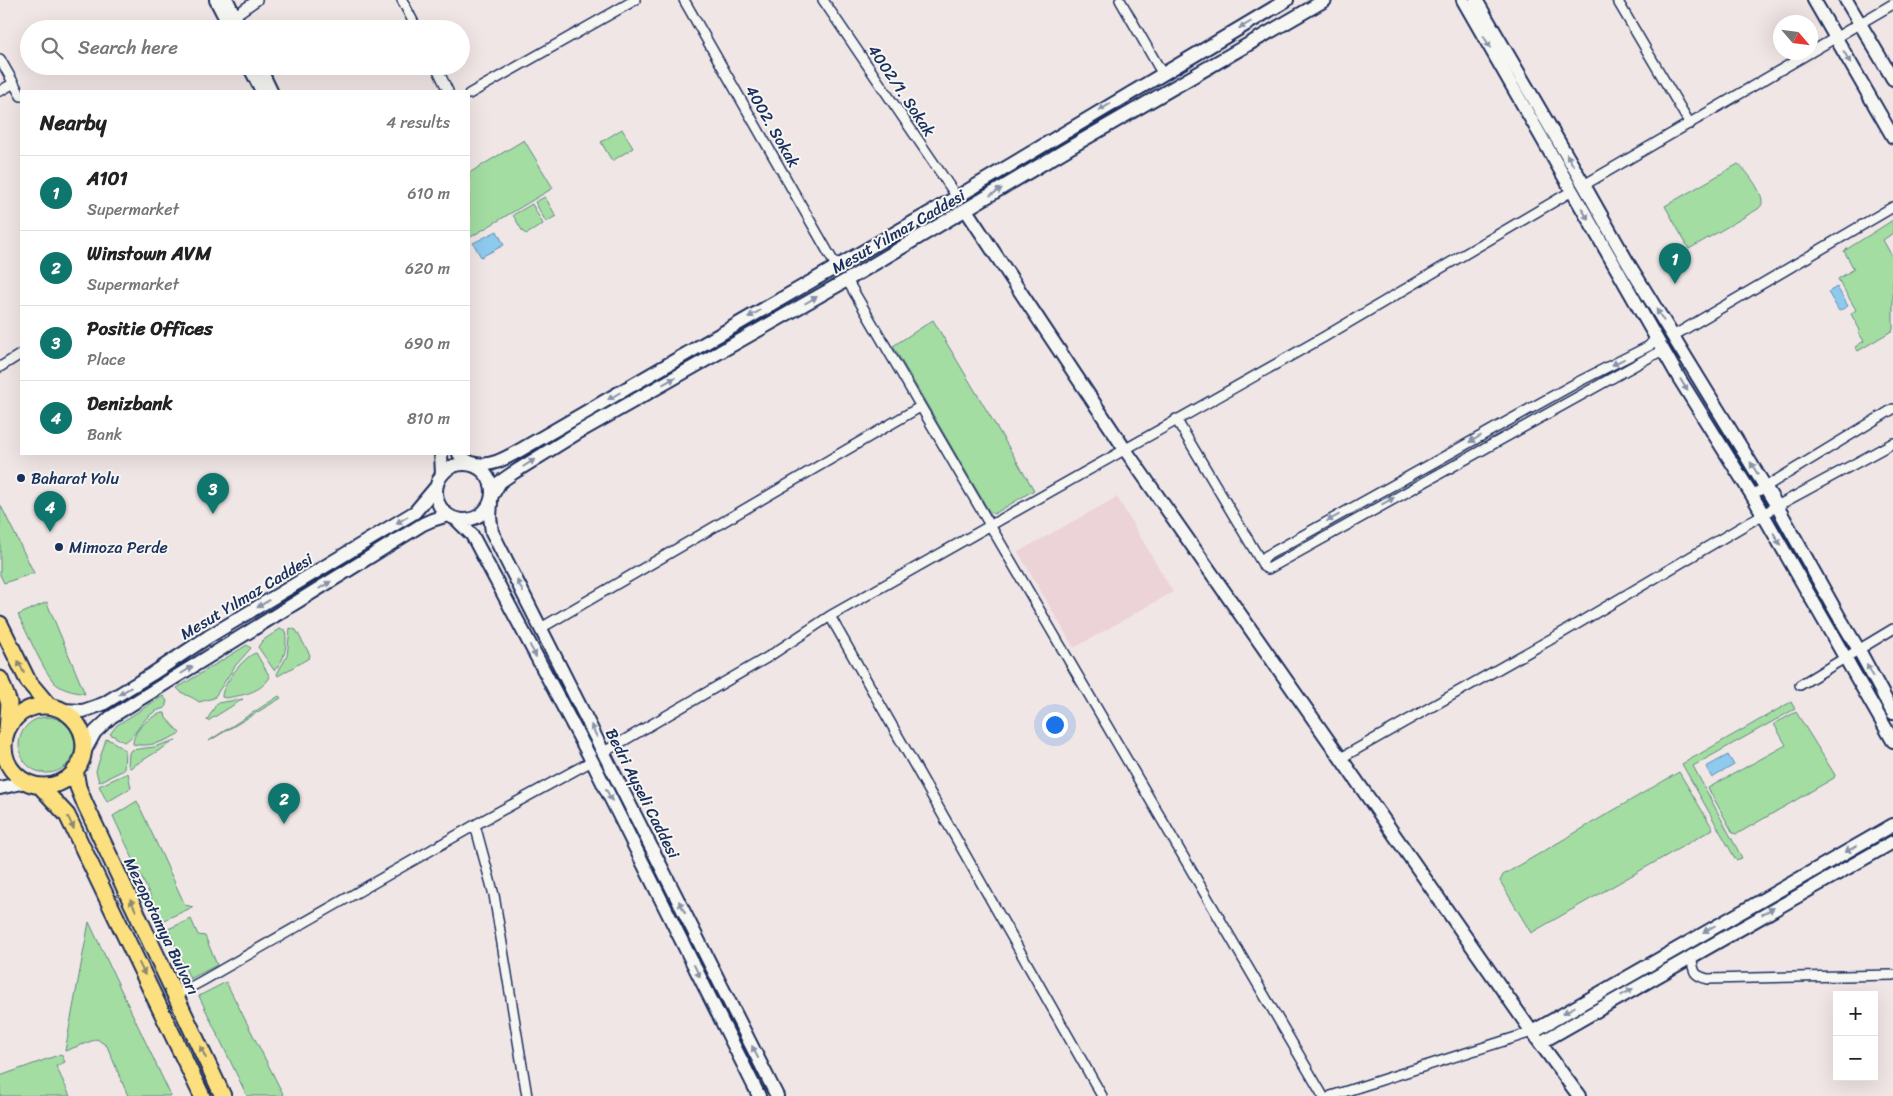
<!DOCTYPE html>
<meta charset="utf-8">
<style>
body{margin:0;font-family:Sriracha,sans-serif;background:#f2f2f2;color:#222}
.controls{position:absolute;right:15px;bottom:15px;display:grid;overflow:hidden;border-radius:0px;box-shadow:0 5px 20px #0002}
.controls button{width:45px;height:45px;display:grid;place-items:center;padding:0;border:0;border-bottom:1px solid #e0e0e0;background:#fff;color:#222;font:25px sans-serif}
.compass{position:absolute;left:1773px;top:15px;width:45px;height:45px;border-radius:50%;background:#fff;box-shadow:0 5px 20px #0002;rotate:118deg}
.you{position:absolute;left:1054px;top:724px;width:18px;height:18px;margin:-12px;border:4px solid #fff;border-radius:50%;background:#1a73e8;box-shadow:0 0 0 8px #1a73e833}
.badge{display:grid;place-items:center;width:32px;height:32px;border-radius:50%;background:#0f766e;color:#fff;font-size:16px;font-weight:700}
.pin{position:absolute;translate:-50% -41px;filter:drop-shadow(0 1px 2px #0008)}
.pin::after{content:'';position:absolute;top:26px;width:18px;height:15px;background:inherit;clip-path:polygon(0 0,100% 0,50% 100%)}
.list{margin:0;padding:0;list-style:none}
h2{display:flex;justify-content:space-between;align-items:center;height:65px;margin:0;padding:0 20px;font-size:21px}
h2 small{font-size:16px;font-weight:400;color:#767676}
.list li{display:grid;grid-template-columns:32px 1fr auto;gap:15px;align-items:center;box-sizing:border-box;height:75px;padding:0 20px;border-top:1px solid #e0e0e0}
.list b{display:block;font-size:19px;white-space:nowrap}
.list p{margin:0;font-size:16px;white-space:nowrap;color:#767676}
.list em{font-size:16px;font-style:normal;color:#767676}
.icon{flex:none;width:28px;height:28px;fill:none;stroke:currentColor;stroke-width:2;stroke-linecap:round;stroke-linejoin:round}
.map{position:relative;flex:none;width:1893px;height:1096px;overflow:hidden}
.search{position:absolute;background:#fff;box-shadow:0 5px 20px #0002;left:20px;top:20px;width:450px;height:55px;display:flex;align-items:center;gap:12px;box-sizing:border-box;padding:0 18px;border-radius:28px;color:#767676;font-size:19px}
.panel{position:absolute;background:#fff;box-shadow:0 5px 20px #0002;left:20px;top:90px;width:450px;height:365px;border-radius:0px}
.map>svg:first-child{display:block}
.built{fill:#ebd3d8}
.green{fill:#a3dda2;stroke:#5f8680}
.water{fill:#8ec9ee;stroke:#608bb4}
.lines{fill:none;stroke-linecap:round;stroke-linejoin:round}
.street-casing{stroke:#1b2f5e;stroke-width:12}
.secondary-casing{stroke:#1b2f5e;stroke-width:16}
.primary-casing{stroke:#1b2f5e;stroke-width:19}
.street{stroke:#f6f6f2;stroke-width:9}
.secondary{stroke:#f6f6f2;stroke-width:12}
.primary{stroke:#fce080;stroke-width:15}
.oneway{fill:#8892a8}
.oneway2{fill:#8c886f}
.poi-dot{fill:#1b2f5e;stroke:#f6f6f2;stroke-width:2}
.labels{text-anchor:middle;stroke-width:4;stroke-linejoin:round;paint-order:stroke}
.street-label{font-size:16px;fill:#1b2f5e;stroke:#f6f6f2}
.poi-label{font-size:16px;fill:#1b2f5e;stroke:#f6f6f2;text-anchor:start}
</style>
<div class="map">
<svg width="1893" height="1096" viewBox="0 0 1893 1096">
<rect width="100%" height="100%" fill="#f1e6e6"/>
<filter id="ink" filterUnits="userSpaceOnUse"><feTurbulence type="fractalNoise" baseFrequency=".02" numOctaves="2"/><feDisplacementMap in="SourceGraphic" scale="10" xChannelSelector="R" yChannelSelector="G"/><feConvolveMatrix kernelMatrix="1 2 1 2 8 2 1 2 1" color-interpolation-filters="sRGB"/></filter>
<g filter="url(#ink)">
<path class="built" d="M1117,497L1173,592L1074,648L1018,552Z"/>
<path class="green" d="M622,129L633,148L612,161L601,142Z
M524,140L553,188L469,238V173Z
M1738,164C1746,169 1763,193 1762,202C1762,206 1761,206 1758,209L1689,249L1665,206Z
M545,197L556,216L546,222L535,202Z
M532,204L543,224L527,234L523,232L513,215Z
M1893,220V233L1883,240L1893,258V330L1858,351L1855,347L1864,341L1858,332L1860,330L1851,314L1856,310L1838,279L1854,269L1844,251Z
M933,320L1034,490L994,514L989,511L893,346Z
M0,504L34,573L4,583L0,575Z
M47,602V603L85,694C76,692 64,691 56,684C45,675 26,630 18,615Z
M290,628L296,630L310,655L309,658L278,676L277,674L287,656Z
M280,629L285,630C288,643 285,662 274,670L258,647L262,641Z
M247,645L251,648L235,666L214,698L199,702C192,696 182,695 177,688Z
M256,653L270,677C260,693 243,695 226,698L222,697C221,686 245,655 256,653Z
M163,696L167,701L165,708C141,713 137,738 124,742L110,734L117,725Z
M279,696L281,698L209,741L210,740Z
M243,699L208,721L207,720L217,703Z
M1791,702L1795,709L1693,766L1742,858L1736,860L1682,764Z
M1796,712L1835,775L1834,778L1737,834L1733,833L1708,788L1786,745L1774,724Z
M162,713H165L166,718L180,733C166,741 149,748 133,744C133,730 149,717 162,713Z
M19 745a28 28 0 1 1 56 0a28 28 0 1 1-56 0Z
M106,739L112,741L125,750L124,770L99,782L96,771Z
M176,740L130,768L128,766L129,753L131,750L154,747Z
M1679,772L1713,829L1531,933L1500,881L1503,875Z
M128,773L131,788L107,802L99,786Z
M137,801L185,905L193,907L162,921L113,816Z
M191,919L198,935L205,936L217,965L190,979L168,929Z
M89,922L171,1096H128L107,1046L97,1039L65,1051Z
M226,982L284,1096H247L199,996Z
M61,1054L65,1062L56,1066L70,1096H0V1076Z"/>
<path class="water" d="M497,231L504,245L481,257L473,243Z
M1837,287L1848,306L1839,311L1828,292Z
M1728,755L1734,765L1712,778L1706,767Z"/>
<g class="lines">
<defs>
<path id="street" d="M402,0L417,29
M684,0L836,266
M823,0L957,197
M1120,0L1162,73
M1617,0L1690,124
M234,16L257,0
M0,59L21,96
M436,66L448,91
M0,91L14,83
M469,94L635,0
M1584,185L1893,4
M847,280L1323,1096
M1654,334V340L1649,346L1578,382L1266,556L1262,563L1264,567L1268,569L1657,353L1667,356
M1673,336L1893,207
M0,367L21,354
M1176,419L1262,563
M1752,495L1893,409
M830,616L1102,1096
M541,628L920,407
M1800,685L1893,629
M604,752L768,657L830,616L1324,337L1572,191
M1341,758L1560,634L1777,506L1893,443
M475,825L494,895L527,1096
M1691,955C1694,971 1692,975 1708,979L1893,975
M176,995L202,981L482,821L592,761
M1331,1096L1532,1032"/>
<path id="secondary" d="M216,0L231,29
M227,0L241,29
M1463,0L1679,378L1752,495L1893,741
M1476,0L1584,185L1628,263L1777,506L1838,615L1859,650L1893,713
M1814,0L1893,137
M1846,0L1893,79
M249,66L262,91
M259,66L271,91
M966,210L1124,448L1532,1032L1579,1096
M441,454L442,474
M459,454C462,457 468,462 472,463C489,469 508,457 522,449L957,197L1287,0
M436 492a28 28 0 1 1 56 0a28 28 0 1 1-56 0Z
M493,494L500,482L513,473L579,432L847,280L1069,148L1325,0
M491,502L490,517L492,532L777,1096
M456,519L472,535L592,761L759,1096
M62,710L83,711L103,704L152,674L208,637L415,512L436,487
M83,754L95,732L111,717L423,524L432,520L448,515
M0,755L4,744
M0,788L25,782
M1532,1032L1893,825
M1540,1043L1893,842"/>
<path id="primary" d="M0,624L28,681L49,706
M0,679L9,703L7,731
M4 746a40 40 0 1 1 80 0a40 40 0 1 1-80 0Z
M75,770L78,787L85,804L223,1096
M40,786L67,815L202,1096"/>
</defs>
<use href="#street" class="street-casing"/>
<use href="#secondary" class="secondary-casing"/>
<use href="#primary" class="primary-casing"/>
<use href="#street" class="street"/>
<use href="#secondary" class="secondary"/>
<use href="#primary" class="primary"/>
</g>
<defs><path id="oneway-solid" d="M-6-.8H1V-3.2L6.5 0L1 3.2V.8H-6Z" transform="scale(1.25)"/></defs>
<g class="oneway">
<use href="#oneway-solid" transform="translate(1245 25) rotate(150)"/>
<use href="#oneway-solid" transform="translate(1487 42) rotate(60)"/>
<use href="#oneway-solid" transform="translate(1847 57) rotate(60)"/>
<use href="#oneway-solid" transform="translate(1105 107) rotate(149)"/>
<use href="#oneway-solid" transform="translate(1570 160) rotate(-120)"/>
<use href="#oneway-solid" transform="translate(996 192) rotate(-31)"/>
<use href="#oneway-solid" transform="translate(1585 214) rotate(60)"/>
<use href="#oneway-solid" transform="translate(811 300) rotate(-30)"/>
<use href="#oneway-solid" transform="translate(754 314) rotate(150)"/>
<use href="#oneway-solid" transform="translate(1660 315) rotate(-122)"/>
<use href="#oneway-solid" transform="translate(1618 362) rotate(153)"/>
<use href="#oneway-solid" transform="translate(669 381) rotate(-29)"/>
<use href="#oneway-solid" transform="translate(1684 385) rotate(58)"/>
<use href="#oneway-solid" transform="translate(614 396) rotate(150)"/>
<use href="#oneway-solid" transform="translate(1475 439) rotate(151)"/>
<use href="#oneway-solid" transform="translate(529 463) rotate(-32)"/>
<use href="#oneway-solid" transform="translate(1754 468) rotate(-122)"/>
<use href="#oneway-solid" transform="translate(1388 501) rotate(-29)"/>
<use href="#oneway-solid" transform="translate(1333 518) rotate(151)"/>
<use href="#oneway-solid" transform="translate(402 520) rotate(149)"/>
<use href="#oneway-solid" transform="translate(1777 539) rotate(60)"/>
<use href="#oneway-solid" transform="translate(325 585) rotate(-32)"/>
<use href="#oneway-solid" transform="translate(520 586) rotate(-117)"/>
<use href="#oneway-solid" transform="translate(263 604) rotate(149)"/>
<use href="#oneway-solid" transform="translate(533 651) rotate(62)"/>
<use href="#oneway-solid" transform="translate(187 670) rotate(-32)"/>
<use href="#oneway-solid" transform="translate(1870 670) rotate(-118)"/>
<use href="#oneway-solid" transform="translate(125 691) rotate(149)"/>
<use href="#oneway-solid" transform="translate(594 731) rotate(-117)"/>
<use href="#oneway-solid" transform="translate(609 795) rotate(63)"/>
<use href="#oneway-solid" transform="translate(1851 849) rotate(151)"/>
<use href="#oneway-solid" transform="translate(682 907) rotate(-117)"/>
<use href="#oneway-solid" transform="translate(1768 911) rotate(-29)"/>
<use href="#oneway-solid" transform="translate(1709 929) rotate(150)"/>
<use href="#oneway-solid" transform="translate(697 971) rotate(64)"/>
<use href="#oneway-solid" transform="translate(1627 992) rotate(-30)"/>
<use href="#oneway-solid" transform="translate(1569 1010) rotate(150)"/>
<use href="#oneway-solid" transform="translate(755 1052) rotate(-117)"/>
</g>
<g class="oneway2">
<use href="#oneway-solid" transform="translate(21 667) rotate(-116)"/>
<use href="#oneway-solid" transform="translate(71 823) rotate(64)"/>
<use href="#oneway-solid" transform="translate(133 905) rotate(-116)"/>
<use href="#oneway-solid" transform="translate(142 969) rotate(64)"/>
<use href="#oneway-solid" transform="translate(203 1052) rotate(-115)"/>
</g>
</g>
<g class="poi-dot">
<circle cx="21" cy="478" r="5"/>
<circle cx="59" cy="547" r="5"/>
</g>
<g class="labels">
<g class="street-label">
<text transform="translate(902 90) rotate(56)" y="6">4002/1. Sokak</text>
<text transform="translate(773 126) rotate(60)" y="6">4002. Sokak</text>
<text transform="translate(898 231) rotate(-30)" y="6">Mesut Yılmaz Caddesi</text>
<text transform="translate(246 596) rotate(-31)" y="6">Mesut Yılmaz Caddesi</text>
<text transform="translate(643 793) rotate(63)" y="6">Bedri Ayseli Caddesi</text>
<text transform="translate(162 926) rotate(64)" y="6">Mezopotamya Bulvarı</text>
</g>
<g class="poi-label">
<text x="31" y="484">Baharat Yolu</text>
<text x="69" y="553">Mimoza Perde</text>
</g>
</g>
</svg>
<div class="controls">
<button>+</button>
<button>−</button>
</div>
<svg class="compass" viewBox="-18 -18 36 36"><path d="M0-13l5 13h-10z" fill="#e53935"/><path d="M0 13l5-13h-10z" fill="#767676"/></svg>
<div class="you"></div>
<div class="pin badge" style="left:1675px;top:284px">1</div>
<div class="pin badge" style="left:284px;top:824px">2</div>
<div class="pin badge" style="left:213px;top:514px">3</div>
<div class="pin badge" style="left:50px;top:532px">4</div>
<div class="search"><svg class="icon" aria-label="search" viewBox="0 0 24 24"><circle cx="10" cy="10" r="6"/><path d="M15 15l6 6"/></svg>Search here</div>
<section class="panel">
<h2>Nearby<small>4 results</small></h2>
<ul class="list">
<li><span class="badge">1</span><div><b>A101</b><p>Supermarket</p></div><em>610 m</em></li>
<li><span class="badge">2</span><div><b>Winstown AVM</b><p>Supermarket</p></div><em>620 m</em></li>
<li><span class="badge">3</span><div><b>Positie Offices</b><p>Place</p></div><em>690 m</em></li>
<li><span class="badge">4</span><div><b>Denizbank</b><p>Bank</p></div><em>810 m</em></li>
</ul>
</section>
</div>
